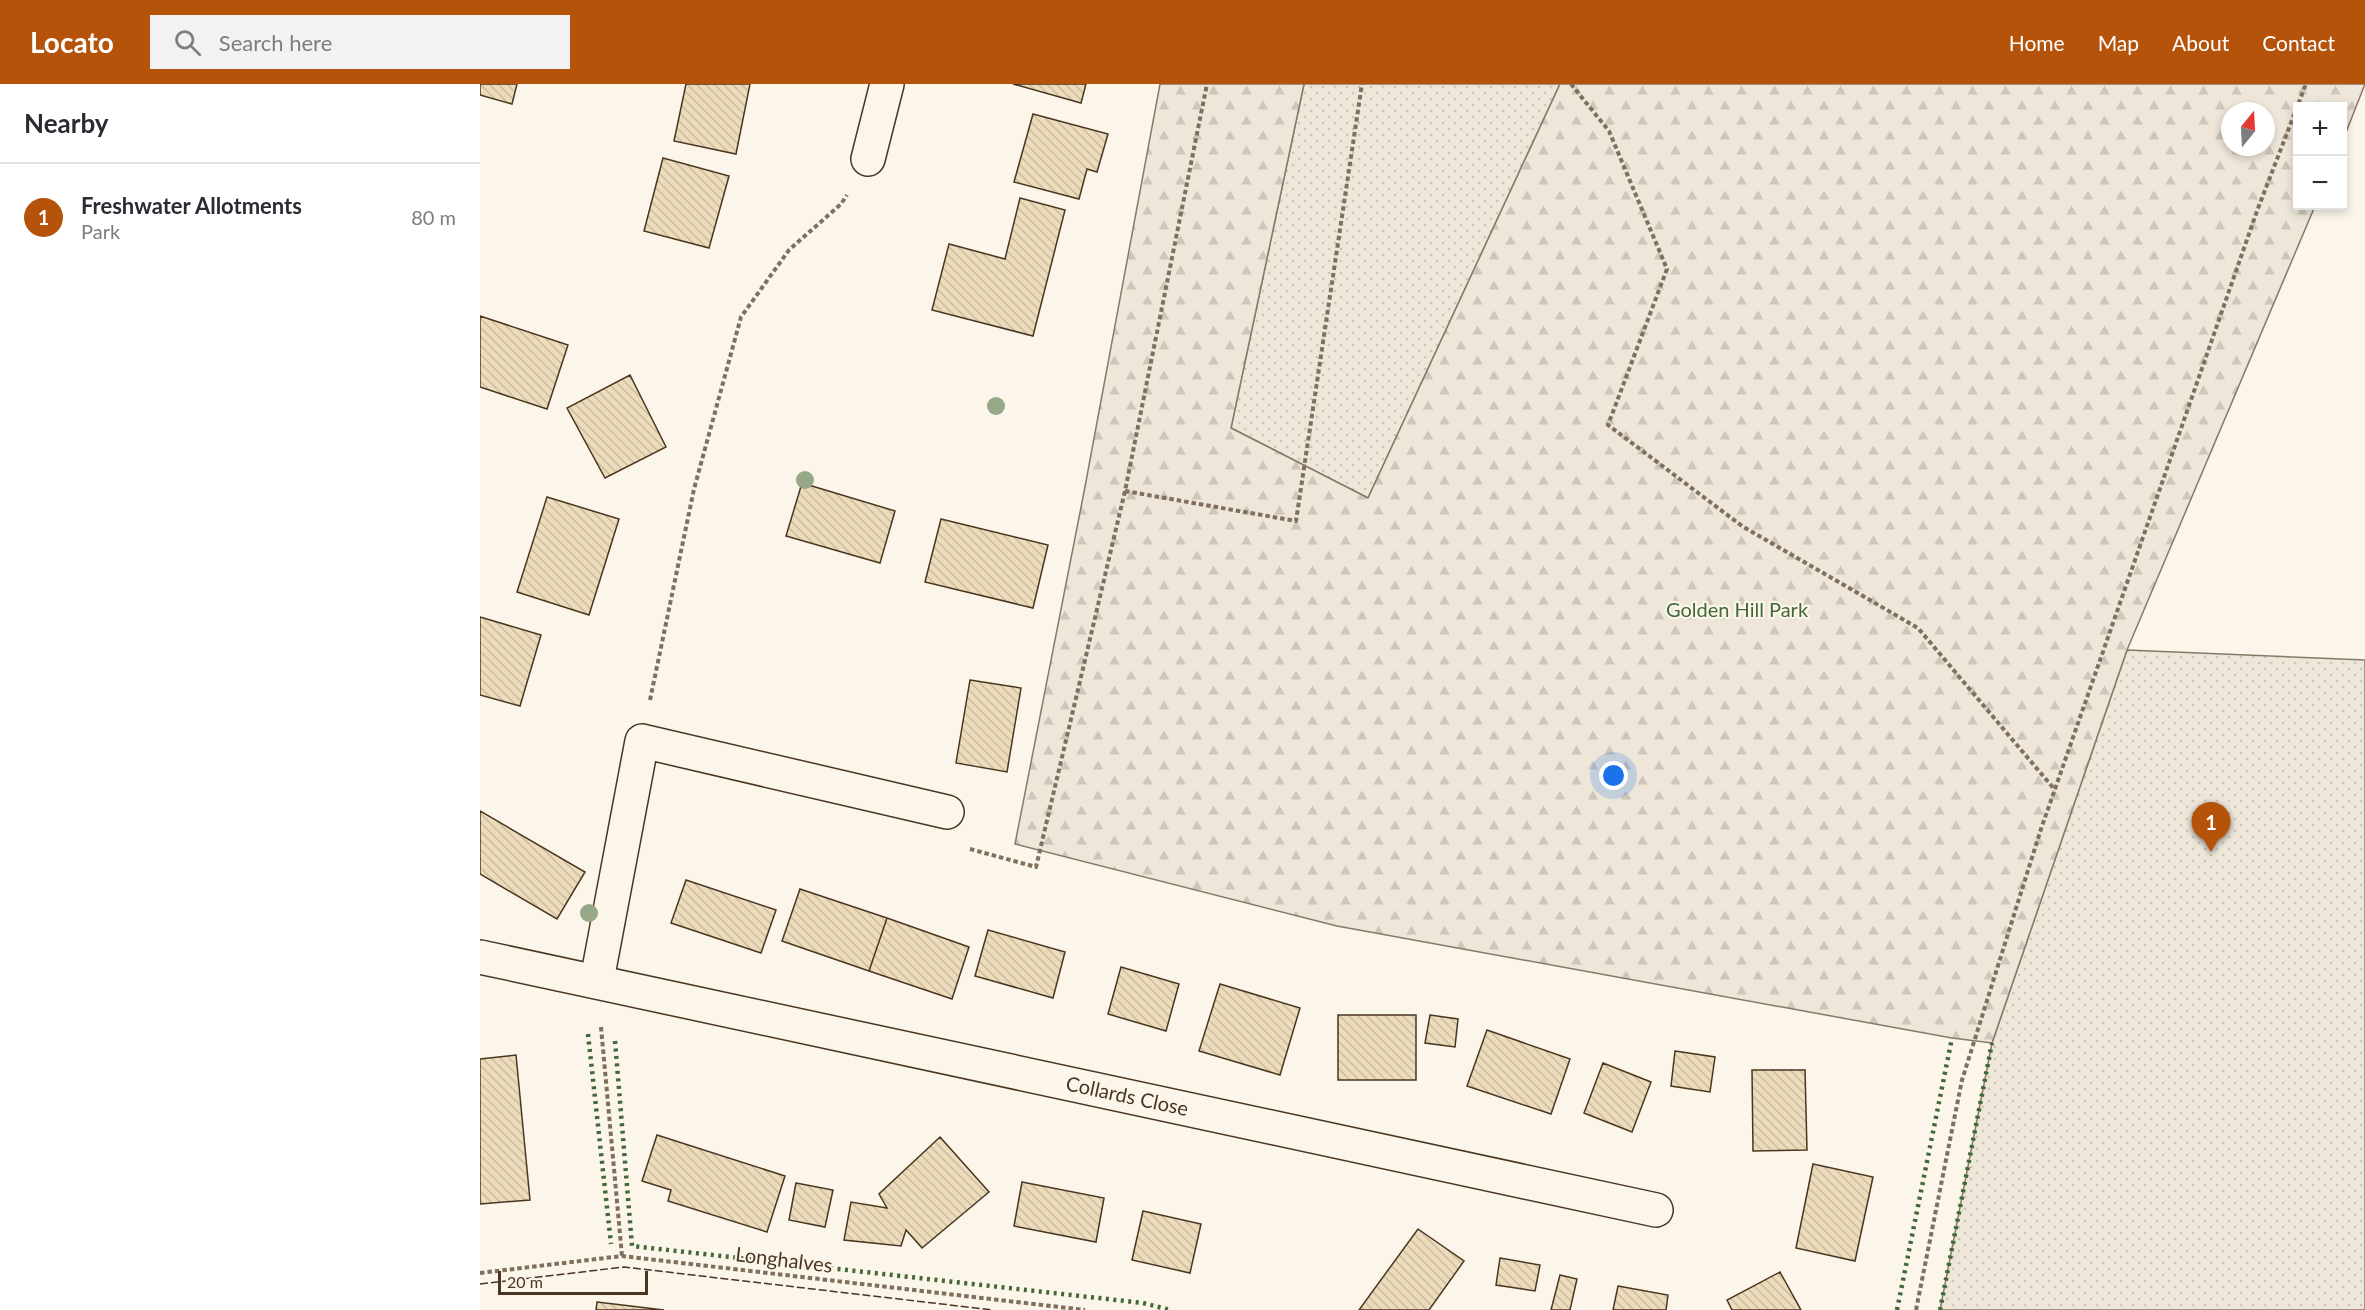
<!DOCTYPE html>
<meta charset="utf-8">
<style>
body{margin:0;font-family:Lato,sans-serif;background:#f2f2f3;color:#2b2b33}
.controls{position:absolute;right:18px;top:18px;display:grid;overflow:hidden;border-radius:0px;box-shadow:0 3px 9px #0003}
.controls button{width:54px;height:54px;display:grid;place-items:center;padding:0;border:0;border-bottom:2px solid #e1e1e2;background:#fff;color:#2b2b33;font:30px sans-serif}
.compass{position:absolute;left:1741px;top:18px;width:54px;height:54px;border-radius:50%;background:#fff;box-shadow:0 3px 9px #0003;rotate:18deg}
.scale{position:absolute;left:18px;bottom:15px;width:150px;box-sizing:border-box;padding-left:6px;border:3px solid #4a3520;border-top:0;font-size:16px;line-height:21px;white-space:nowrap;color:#4a3520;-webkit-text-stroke:4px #fbf6e9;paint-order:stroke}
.you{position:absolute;left:1134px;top:692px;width:21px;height:21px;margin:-15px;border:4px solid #fff;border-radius:50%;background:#1a73e8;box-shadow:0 0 0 9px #1a73e833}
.badge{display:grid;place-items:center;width:39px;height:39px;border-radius:50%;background:#b45309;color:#fff;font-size:20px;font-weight:700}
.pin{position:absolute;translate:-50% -50px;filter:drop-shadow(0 2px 3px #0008)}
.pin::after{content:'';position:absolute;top:32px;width:21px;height:18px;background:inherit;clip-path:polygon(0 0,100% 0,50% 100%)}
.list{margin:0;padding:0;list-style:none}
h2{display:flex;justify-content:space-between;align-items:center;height:78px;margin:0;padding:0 24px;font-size:26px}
h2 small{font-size:20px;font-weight:400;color:#7c7c81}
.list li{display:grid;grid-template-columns:39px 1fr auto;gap:18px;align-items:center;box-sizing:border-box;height:108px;padding:0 24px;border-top:2px solid #e1e1e2}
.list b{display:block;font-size:22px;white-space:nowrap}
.list p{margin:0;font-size:20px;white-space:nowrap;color:#7c7c81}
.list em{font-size:20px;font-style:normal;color:#7c7c81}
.icon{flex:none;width:33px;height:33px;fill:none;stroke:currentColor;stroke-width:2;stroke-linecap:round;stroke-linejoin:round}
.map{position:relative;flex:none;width:1885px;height:1226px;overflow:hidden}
header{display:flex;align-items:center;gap:36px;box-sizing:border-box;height:84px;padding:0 30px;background:#b45309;color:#fff}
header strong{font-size:28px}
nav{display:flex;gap:33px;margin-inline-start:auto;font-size:21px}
.search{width:420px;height:54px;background:#f2f2f3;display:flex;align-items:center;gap:15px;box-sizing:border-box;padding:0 21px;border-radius:0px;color:#7c7c81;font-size:22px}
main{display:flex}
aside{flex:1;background:#fff}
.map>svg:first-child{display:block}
.green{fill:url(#green-dots);stroke:#887966;stroke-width:1.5}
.forest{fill:url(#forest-firs);stroke:#887966;stroke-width:1.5;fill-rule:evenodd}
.building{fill:url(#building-back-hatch);stroke:#4a3520;stroke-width:1.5}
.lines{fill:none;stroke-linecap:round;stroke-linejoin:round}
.minor-casing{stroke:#4a3520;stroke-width:36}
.path{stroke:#7f6f5c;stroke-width:4;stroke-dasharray:4.5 3;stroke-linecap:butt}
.minor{stroke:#fbf6e9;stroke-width:33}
.hedge{stroke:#436837;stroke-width:4.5;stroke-dasharray:3 4.5;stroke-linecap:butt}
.fence{stroke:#4a3520;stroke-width:1.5;stroke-dasharray:8 3;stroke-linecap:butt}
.tree{fill:#96a887}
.labels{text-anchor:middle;stroke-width:4.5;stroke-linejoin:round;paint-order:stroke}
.park-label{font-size:20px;fill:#436837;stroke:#fbf6e9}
.street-label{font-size:20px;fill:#4a3520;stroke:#fbf6e9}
</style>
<header>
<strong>Locato</strong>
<div class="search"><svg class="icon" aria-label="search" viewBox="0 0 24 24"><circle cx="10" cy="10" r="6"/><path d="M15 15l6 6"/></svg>Search here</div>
<nav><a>Home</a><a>Map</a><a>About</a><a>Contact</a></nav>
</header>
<main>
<aside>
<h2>Nearby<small></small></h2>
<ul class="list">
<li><span class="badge">1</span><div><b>Freshwater Allotments</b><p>Park</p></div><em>80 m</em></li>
</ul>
</aside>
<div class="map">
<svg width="1885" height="1226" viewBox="0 0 1885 1226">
<defs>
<pattern id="green-dots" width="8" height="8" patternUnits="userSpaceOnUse" patternTransform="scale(1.5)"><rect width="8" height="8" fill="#ede6d9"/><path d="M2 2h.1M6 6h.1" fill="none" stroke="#cdc6ba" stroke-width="1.8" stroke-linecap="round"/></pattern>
<pattern id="forest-firs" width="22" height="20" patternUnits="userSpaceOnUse" patternTransform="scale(1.5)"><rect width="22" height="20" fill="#ede6d9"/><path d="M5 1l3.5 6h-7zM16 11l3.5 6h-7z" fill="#cdc6ba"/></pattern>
<pattern id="building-back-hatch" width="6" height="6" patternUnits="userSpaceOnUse" patternTransform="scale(1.5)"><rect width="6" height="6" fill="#ecdcbc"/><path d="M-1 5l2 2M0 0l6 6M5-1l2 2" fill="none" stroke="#ccbda1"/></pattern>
</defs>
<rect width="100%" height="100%" fill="#fbf6e9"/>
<path class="green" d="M824,0H1080L888,414L751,344Z
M1647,566L1885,576V1226H1460L1512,959Z"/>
<path class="forest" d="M680,0H824L751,344L888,414L1080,0H1885L1863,56L1862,22H1818V122H1835L1647,566L1512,959L1472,954L857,842L535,760L604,408ZM1750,27H1786V63H1750Z"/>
<path class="building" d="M0,0H37L32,20L0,11Z
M206,0H270L256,70L194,57Z
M533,0H606L601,19Z
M553,30L628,50L617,88L607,85L599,115L534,98Z
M183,74L249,92L229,164L164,147Z
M540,114L585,126L553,252L452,226L469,160L525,175Z
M0,232L88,261L67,325L0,303Z
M150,291L186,363L125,394L87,324Z
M322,399L415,427L400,479L306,452Z
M67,413L139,435L109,531L37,508Z
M461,435L568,461L553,524L445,498Z
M0,533L61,551L40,622L0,611Z
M490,596L541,604L527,688L476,679Z
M0,727L105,788L77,835L0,790Z
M206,796L296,826L281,869L191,839Z
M320,805L407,834L389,887L302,857Z
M407,834L489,863L472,915L389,887Z
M508,846L585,868L573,914L495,892Z
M641,883L699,900L686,947L628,930Z
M740,900L820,924L800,991L719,967Z
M858,931H936V996H858Z
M950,931L978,935L975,963L945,959Z
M1007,946L1090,975L1071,1030L987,1002Z
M1195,967L1235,973L1230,1008L1191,1002Z
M36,971L50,1116L0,1120V975Z
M1123,979L1171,998L1152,1048L1104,1029Z
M1272,986H1325L1327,1066L1273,1067Z
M177,1051L305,1092L287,1148L188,1117L191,1106L162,1097Z
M460,1053L509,1108L442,1164L426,1146L421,1162L364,1156L371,1118L407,1124L399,1110Z
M1333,1080L1393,1093L1375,1177L1316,1164Z
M542,1098L624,1114L616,1158L534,1142Z
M316,1099L353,1106L345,1143L309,1136Z
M663,1127L721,1140L710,1189L652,1176Z
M938,1145L984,1177L949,1226H879Z
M1020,1174L1060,1181L1055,1207L1016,1201Z
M1300,1188L1321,1226H1252L1247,1216Z
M1080,1191L1097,1195L1090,1226H1071Z
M1138,1202L1188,1211L1186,1226H1133Z
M117,1218L184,1226H116Z"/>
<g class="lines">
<defs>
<g id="minor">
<path d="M388,75L407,0"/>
<path id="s1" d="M0,873L1176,1126"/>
<path d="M117,896L162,657L467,728"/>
</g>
</defs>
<use href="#minor" class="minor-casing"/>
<path class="path" d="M1091,0L1129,47L1187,185L1128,341L1262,442L1438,544L1575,706
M645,407L816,437L882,0
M170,616L214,405L261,233L309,166L361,120L367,111
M490,765L556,783L645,407L727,0
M121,943L142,1172
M0,1189L142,1172L605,1226
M1436,1226L1482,996L1561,745L1777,127L1826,0"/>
<use href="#minor" class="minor"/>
<path class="hedge" d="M108,950L131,1160
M135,957L152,1162L663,1219L690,1226
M1417,1226L1472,954
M1460,1226L1512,959"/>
<path class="fence" d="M0,1200L144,1183L513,1226"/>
</g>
<g class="tree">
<circle cx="516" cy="322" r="9"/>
<circle cx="325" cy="396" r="9"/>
<circle cx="109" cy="829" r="9"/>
</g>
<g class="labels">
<g class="park-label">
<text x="1257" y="533">Golden Hill Park</text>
</g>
<g class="street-label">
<text dy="7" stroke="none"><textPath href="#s1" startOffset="662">Collards Close</textPath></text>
<text transform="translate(304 1176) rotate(7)" y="7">Longhalves</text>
</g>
</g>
</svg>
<div class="controls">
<button>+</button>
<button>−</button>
</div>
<svg class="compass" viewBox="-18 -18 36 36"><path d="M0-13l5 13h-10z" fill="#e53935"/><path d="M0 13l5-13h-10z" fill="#7c7c81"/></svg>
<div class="scale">20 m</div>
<div class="you"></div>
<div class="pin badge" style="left:1731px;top:768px">1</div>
</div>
</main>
